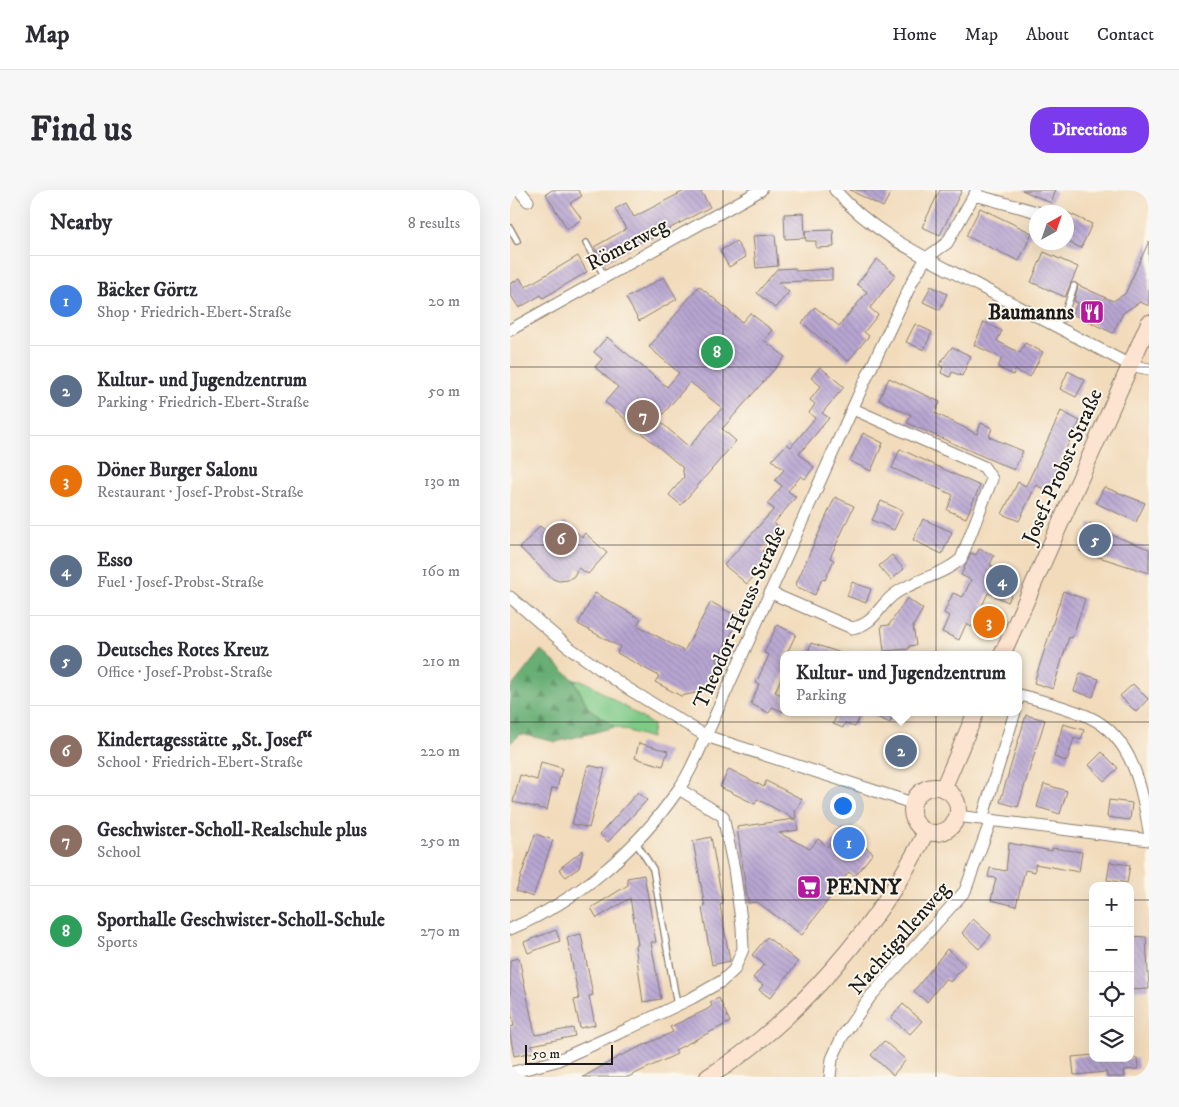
<!DOCTYPE html>
<meta charset="utf-8">
<style>
body{margin:0;font-family:"IM FELL DW Pica",serif;background:#f7f7f7;color:#2b2b33}
.controls{position:absolute;right:15px;bottom:15px;display:grid;overflow:hidden;border-radius:10px;box-shadow:0 5px 20px #0002}
.controls button{width:45px;height:45px;display:grid;place-items:center;padding:0;border:0;border-bottom:1px solid #e1e1e2;background:#fff;color:#2b2b33;font:25px sans-serif}
.compass{position:absolute;left:519px;top:15px;width:45px;height:45px;border-radius:50%;background:#fff;box-shadow:0 5px 20px #0002;rotate:40deg}
.scale{position:absolute;left:15px;bottom:12px;width:88px;box-sizing:border-box;padding-left:5px;border:2px solid #1c1c1c;border-top:0;font-size:14px;line-height:18px;white-space:nowrap;color:#1c1c1c;-webkit-text-stroke:4px #fbf7ec;paint-order:stroke}
.you{position:absolute;left:332px;top:615px;width:18px;height:18px;margin:-12px;border:4px solid #fff;border-radius:50%;background:#1a73e8;box-shadow:0 0 0 8px #1a73e833}
.badge{display:grid;place-items:center;width:32px;height:32px;border-radius:50%;background:#7c3aed;color:#fff;font-size:16px;font-weight:700}
.pin{position:absolute;translate:-50% -50%;border:2px solid #fff;box-shadow:0 1px 5px #0006}
.popup{position:absolute;left:270px;top:461px;width:242px;height:65px;box-sizing:border-box;display:grid;place-content:center;border-radius:10px;background:#fff;filter:drop-shadow(0 1px 4px #0005);font-size:16px;white-space:nowrap;color:#7c7c81}
.popup b{font-size:19px;color:#2b2b33}
.popup::after{content:'';position:absolute;left:50%;top:100%;margin-left:-10px;border:10px solid transparent;border-top-color:#fff}
.list{margin:0;padding:0;list-style:none}
h2{display:flex;justify-content:space-between;align-items:center;height:65px;margin:0;padding:0 20px;font-size:21px}
h2 small{font-size:16px;font-weight:400;color:#7c7c81}
.list li{display:grid;grid-template-columns:32px 1fr auto;gap:15px;align-items:center;box-sizing:border-box;height:90px;padding:0 20px;border-top:1px solid #e1e1e2}
.list b{display:block;font-size:19px;white-space:nowrap}
.list p{margin:0;font-size:16px;white-space:nowrap;color:#7c7c81}
.list em{font-size:16px;font-style:normal;color:#7c7c81}
.icon{flex:none;width:28px;height:28px;fill:none;stroke:currentColor;stroke-width:2;stroke-linecap:round;stroke-linejoin:round}
.map{position:relative;flex:none;width:639px;height:887px;overflow:hidden;border-radius:20px}
header{display:flex;align-items:center;gap:30px;box-sizing:border-box;height:70px;padding:0 25px;background:#fff;border-bottom:1px solid #e1e1e2}
header strong{font-size:24px}
nav{display:flex;gap:28px;margin-inline-start:auto;font-size:18px}
.intro{display:flex;align-items:center;justify-content:space-between;box-sizing:border-box;height:120px;padding:0 30px}
h1{margin:0;font-size:35px}
.button{padding:12px 22px;border-radius:20px;background:#7c3aed;color:#fff;font-size:18px;font-weight:700}
main{display:flex;gap:30px;padding:0 30px}
aside{flex:1;background:#fff;border-radius:20px;box-shadow:0 5px 20px #0002}
.map>svg:first-child{display:block}
.green{fill:#80ca88;stroke:#4e7352}
.forest{fill:url(#forest-firs);stroke:#426548}
.building{fill:url(#building-back-hatch);fill-rule:evenodd}
.lines{fill:none;stroke-linecap:round;stroke-linejoin:round}
.service-casing{stroke:#877c6c;stroke-width:8}
.minor-casing{stroke:#877c6c;stroke-width:13}
.secondary-casing{stroke:#877c6c;stroke-width:18}
.service{stroke:#fff;stroke-width:5.5}
.minor{stroke:#fff;stroke-width:11}
.secondary{stroke:#fde4d0;stroke-width:16}
.grid{fill:none;stroke:#1c1c1c;stroke-width:1;stroke-opacity:0.55}
.labels{text-anchor:middle;stroke-width:4;stroke-linejoin:round;paint-order:stroke}
.street-label{font-size:21px;fill:#1c1c1c;stroke:#fbf7ec}
.poi-label{font-size:21px;font-weight:bold;fill:#1c1c1c;stroke:#fbf7ec;text-anchor:end}
</style>
<header>
<strong>Map</strong>
<nav><a>Home</a><a>Map</a><a>About</a><a>Contact</a></nav>
</header>
<div class="intro"><h1>Find us</h1><a class="button">Directions</a></div>
<main>
<aside>
<h2>Nearby<small>8 results</small></h2>
<ul class="list">
<li><span class="badge" style="background:#3f7fe0">1</span><div><b>Bäcker Görtz</b><p>Shop · Friedrich-Ebert-Straße</p></div><em>20 m</em></li>
<li><span class="badge" style="background:#5c6f8a">2</span><div><b>Kultur- und Jugendzentrum</b><p>Parking · Friedrich-Ebert-Straße</p></div><em>50 m</em></li>
<li><span class="badge" style="background:#e8710a">3</span><div><b>Döner Burger Salonu</b><p>Restaurant · Josef-Probst-Straße</p></div><em>130 m</em></li>
<li><span class="badge" style="background:#5c6f8a">4</span><div><b>Esso</b><p>Fuel · Josef-Probst-Straße</p></div><em>160 m</em></li>
<li><span class="badge" style="background:#5c6f8a">5</span><div><b>Deutsches Rotes Kreuz</b><p>Office · Josef-Probst-Straße</p></div><em>210 m</em></li>
<li><span class="badge" style="background:#8d6e63">6</span><div><b>Kindertagesstätte „St. Josef“</b><p>School · Friedrich-Ebert-Straße</p></div><em>220 m</em></li>
<li><span class="badge" style="background:#8d6e63">7</span><div><b>Geschwister-Scholl-Realschule plus</b><p>School</p></div><em>250 m</em></li>
<li><span class="badge" style="background:#2e9e5b">8</span><div><b>Sporthalle Geschwister-Scholl-Schule</b><p>Sports</p></div><em>270 m</em></li>
</ul>
</aside>
<div class="map">
<svg width="639" height="887" viewBox="0 0 639 887">
<defs>
<pattern id="forest-firs" width="22" height="20" patternUnits="userSpaceOnUse" patternTransform="scale(1.25)"><rect width="22" height="20" fill="#68ae74"/><path d="M5 1l3.5 6h-7zM16 11l3.5 6h-7z" fill="#558d5e"/></pattern>
<pattern id="building-back-hatch" width="6" height="6" patternUnits="userSpaceOnUse" patternTransform="scale(1.25)"><rect width="6" height="6" fill="#b7a5d1"/><path d="M-1 5l2 2M0 0l6 6M5-1l2 2" fill="none" stroke="#9d8db3"/></pattern>
</defs>
<rect width="100%" height="100%" fill="#fbf7ec"/>
<filter id="ink" filterUnits="userSpaceOnUse"><feTurbulence type="fractalNoise" baseFrequency=".02" numOctaves="2"/><feDisplacementMap in="SourceGraphic" scale="10" xChannelSelector="R" yChannelSelector="G"/><feConvolveMatrix kernelMatrix="1 2 1 2 8 2 1 2 1" color-interpolation-filters="sRGB"/></filter>
<filter id="wash" filterUnits="userSpaceOnUse"><feTurbulence type="fractalNoise" baseFrequency=".0096" numOctaves="4" result="noise"/><feDisplacementMap in="SourceGraphic" scale="20" xChannelSelector="R" yChannelSelector="G"/><feGaussianBlur stdDeviation="1.12" result="paint"/><feColorMatrix in="noise" values="0 0 0 0 0 0 0 0 0 0 0 0 0 0 0 0 0 1.4 0 .05"/><feComposite in="paint" operator="in"/></filter>
<g filter="url(#wash)">
<rect width="100%" height="100%" fill="#f2dbbb"/>
<path class="green" d="M64,490L76,492L143,535L141,548L105,537L78,518Z"/>
<path class="forest" d="M31,460L64,490L78,518L105,537L46,552L11,544L0,553V499Z"/>
<g id="blocks">
<path class="building" d="M42,0H68L72,6L60,13L72,29L57,39L36,4Z
M176,0H190L200,17L140,49L139,47L94,73L84,57L116,39L105,19L116,13L124,27Z
M340,0H382L373,17Z
M430,0H452L430,45L412,37Z
M512,0H546L541,13Z
M470,18L522,43L509,71L456,46Z
M556,22L582,34L571,58L556,51Z
M294,23L295,48L275,49L274,24Z
M323,40L324,57L306,58V51H296L295,41Z
M265,45L268,76L246,78L243,46Z
M226,51L236,67L219,77L210,61Z
M639,51V116L630,112L613,123L603,143L562,124L568,113L564,111L568,95L603,111L615,104Z
M534,62L568,77L555,107L521,92Z
M68,66L77,82L33,108L31,105L9,118L0,104V94L10,88L15,97Z
M367,69L386,85L360,118L368,125L354,142L359,146L338,171L292,133L305,117L329,136L357,102L347,94Z
M285,78L286,81L322,79V90L268,92L279,102L265,118L247,103L267,79Z
M154,87L167,109L129,131L116,108Z
M189,96L232,132L240,123L262,140L254,150L275,167L212,239L226,251L171,315L159,305L174,287L172,277L95,212L108,197L85,177L92,169L84,162L97,147L157,197L169,183L139,157ZM180,192L212,218L179,257L148,230Z
M421,96L437,104L430,120L413,112Z
M474,132L492,141L487,151L510,163L515,153L533,162L520,187L505,180L503,185L488,177L492,168L464,155Z
M405,134L422,142L414,160L396,152Z
M442,157L461,166L452,186L442,182L440,187L431,183L433,177L429,175Z
M310,177L334,197L312,223L319,228L289,264L304,277L295,289L291,286L278,301L286,307L264,333L271,339L252,361L260,368L237,394L214,375L264,319L257,314L272,296L265,290L274,280L262,270L277,254L281,257L305,228L299,223L305,214L300,210L311,196L301,188Z
M558,181L575,190L566,207L550,199Z
M379,188L430,212L425,223L467,244L471,233L482,238L479,247L513,261L504,280L397,233L401,225L369,210Z
M551,221L570,231L549,272L552,274L539,302L526,295L509,331L492,324L508,292L516,296Z
M353,243L373,253L361,281L340,271Z
M390,259L470,296L456,328L437,320L443,305L382,278Z
M594,297L635,313L626,332L586,313Z
M325,307L344,316L320,368L324,370L315,390L312,389L305,405L285,396Z
M371,311L393,321L384,340L362,330Z
M413,329L442,342L432,364L403,350Z
M55,332L72,347L75,343L97,363L78,384L68,378L64,386L58,390L49,391L43,389L10,358L30,336L42,346Z
M580,333L600,340L599,344L639,359V383L570,361Z
M469,359L484,366L480,375L509,388L498,412L478,403L462,437L456,434L449,450L432,442L439,426L434,423L443,403L453,407L461,390L451,385L461,363L466,365Z
M382,365L394,379L381,390L369,376Z
M342,392L361,399L356,413L337,406Z
M553,401L575,409L562,448L559,447L543,499L524,493Z
M85,403L131,429L127,435L174,461L201,412L230,428L206,471L213,475L200,500L171,506L145,492L149,486L107,463L110,457L68,434Z
M397,408L413,419L403,436L406,455L399,456V459L374,461L371,436L379,435Z
M267,435L286,444L276,465H274V482L265,502L274,506V522L262,517L259,523L241,514L249,494L246,493L259,465L254,463Z
M301,453L331,463V465H297Z
M570,483L589,489L583,507L564,501Z
M623,494L638,509L626,522L610,506Z
M328,522H352L345,537L335,533L333,538L323,534Z
M356,522H384L380,533Z
M516,525L535,530L508,617L490,612Z
M553,534L574,540L571,550L564,548L557,571L544,567Z
M129,553L158,561L153,576L125,568Z
M592,562L608,578L594,591L579,575Z
M31,572L52,578L47,599L42,598L37,620L3,612L10,585L27,590Z
M78,575L95,579L79,638L62,634Z
M219,579L254,597L256,591L292,609L285,622L288,640L269,643L300,659L308,649L318,657L332,639L363,663L345,686L339,682L292,745L247,712L238,713L227,637L285,629L247,609L245,614L210,597Z
M534,594L557,601L550,624L527,617Z
M128,602L137,610L98,652L90,644Z
M599,610L622,613L620,630L597,627Z
M25,644L43,650L23,707L6,701Z
M201,647L213,714L210,715L220,771L202,775L192,718L195,717L183,651Z
M499,653L542,661V658L572,662L569,682L525,674V682L515,680L506,716L481,710L486,688L478,687L480,678L496,681Z
M73,660L69,678L56,687L49,679Z
M600,672L620,675L617,693L597,690Z
M134,685L146,752H141L151,809L133,812L125,755H128L120,708L87,728L81,718L118,695L117,688Z
M463,729L481,745L469,759L452,743Z
M46,740L50,751L18,763L14,752Z
M71,744L83,805L79,806L85,835L70,838L64,810L69,809L57,747Z
M620,746L636,747L639,799L620,800Z
M257,747L288,772L260,808L249,800L253,795L243,788L254,774L242,765Z
M437,759L455,775L440,792L436,788L417,812L404,801Z
M9,768L25,845L63,838L65,846L22,855L24,862L4,866L0,844V837L4,836L0,817V770Z
M209,808L220,832L165,860L167,864L118,887H73L110,866L163,842L160,837L196,820L202,816L200,812Z
M393,814L412,831L400,844L381,828Z
M374,851L396,870L383,885L361,865Z
M583,865V868H627L628,879L614,880L615,887H597L596,882L564,885L562,867Z"/>
</g>
</g>
<g filter="url(#ink)">
<use href="#blocks" fill-opacity="0" stroke="#877c6c" stroke-width="1"/>
<g class="lines">
<defs>
<path id="service" d="M0,38L7,51
M76,53L95,87
M542,134L553,128L564,96
M125,651L143,679L167,815"/>
<path id="minor" d="M9,0L18,11
M325,0C364,45 419,69 471,97C521,123 570,149 620,175L639,179
M465,5L527,22
M0,140L251,0
M261,403L342,438C367,433 367,416 386,403C406,389 433,385 451,369L482,289L474,277L343,219
M0,407L57,456L117,498L196,546L402,613
M508,510L510,505C533,511 557,517 579,527C623,547 632,599 639,641
M447,626L639,650
M472,629L505,522
M0,739C67,711 127,660 168,600C180,584 187,564 196,546L353,195L403,90L416,68L437,53L467,0
M0,883L46,871L116,840L182,808L212,791L224,780L233,759L232,737L224,679L213,626L169,599
M320,887L322,869L332,847L360,807L455,701L481,630"/>
<path id="secondary" d="M492,465L639,133
M402 620a23 23 0 1 1 46 0a23 23 0 1 1-46 0Z
M433,599L466,522
M198,887C285,834 371,733 416,642"/>
</defs>
<use href="#service" class="service-casing"/>
<use href="#minor" class="minor-casing"/>
<use href="#secondary" class="secondary-casing"/>
<use href="#service" class="service"/>
<use href="#minor" class="minor"/>
<use href="#secondary" class="secondary"/>
</g>
</g>
<path class="grid" d="M213,0V887M426,0V887M0,177H639M0,355H639M0,532H639M0,710H583M620,710H639"/>
<defs>
<symbol id="restaurant-square" viewBox="-11 -11 22 22"><rect x="-9" y="-9" width="18" height="18" rx="4" fill="#b5179e" stroke="#fbf7ec"/><path d="M-5-6h1v4h1v-4h1v4h1v-4h1v5L-1.5 .5V6h-2V.5L-5-1ZM5-6V6H3V1.5H1.5Q1.5-4 5-6Z" fill="#fff"/></symbol>
<symbol id="supermarket-square" viewBox="-11 -11 22 22"><rect x="-9" y="-9" width="18" height="18" rx="4" fill="#b5179e" stroke="#fbf7ec"/><path d="M-6-5.5h2.5l.6 2H6L4.5 2H-2.5L-4.4-4H-6ZM-1.5 3.2a1.3 1.3 0 1 0 .1 0ZM3 3.2a1.3 1.3 0 1 0 .1 0Z" fill="#fff"/></symbol>
</defs>
<g fill-rule="evenodd">
<use href="#restaurant-square" x="568" y="108" width="28" height="28"/>
<use href="#supermarket-square" x="285" y="683" width="28" height="28"/>
</g>
<g class="labels">
<g class="street-label">
<text transform="translate(117 54) rotate(-28)" y="7">Römerweg</text>
<text transform="translate(552 276) rotate(-66)" y="7">Josef-Probst-Straße</text>
<text transform="translate(229 427) rotate(-66)" y="7">Theodor-Heuss-Straße</text>
<text transform="translate(389 748) rotate(-49)" y="7">Nachtigallenweg</text>
</g>
<g class="poi-label">
<text x="564" y="129">Baumanns</text>
<text x="316" y="704" text-anchor="start">PENNY</text>
</g>
</g>
</svg>
<div class="controls">
<button>+</button>
<button>−</button>
<button><svg class="icon" aria-label="locate" viewBox="0 0 24 24"><circle cx="12" cy="12" r="6"/><path d="M12 2v4M12 18v4M2 12h4M18 12h4"/></svg></button>
<button><svg class="icon" aria-label="layers" viewBox="0 0 24 24"><path d="M12 4l9 5-9 5-9-5zM3 14l9 5 9-5"/></svg></button>
</div>
<svg class="compass" viewBox="-18 -18 36 36"><path d="M0-13l5 13h-10z" fill="#e53935"/><path d="M0 13l5-13h-10z" fill="#7c7c81"/></svg>
<div class="scale">50 m</div>
<div class="you"></div>
<div class="pin badge" style="left:339px;top:653px;background:#3f7fe0">1</div>
<div class="pin badge" style="left:391px;top:561px;background:#5c6f8a">2</div>
<div class="popup"><b>Kultur- und Jugendzentrum</b>Parking</div>
<div class="pin badge" style="left:479px;top:432px;background:#e8710a">3</div>
<div class="pin badge" style="left:492px;top:391px;background:#5c6f8a">4</div>
<div class="pin badge" style="left:585px;top:350px;background:#5c6f8a">5</div>
<div class="pin badge" style="left:51px;top:349px;background:#8d6e63">6</div>
<div class="pin badge" style="left:133px;top:226px;background:#8d6e63">7</div>
<div class="pin badge" style="left:207px;top:162px;background:#2e9e5b">8</div>
</div>
</main>
